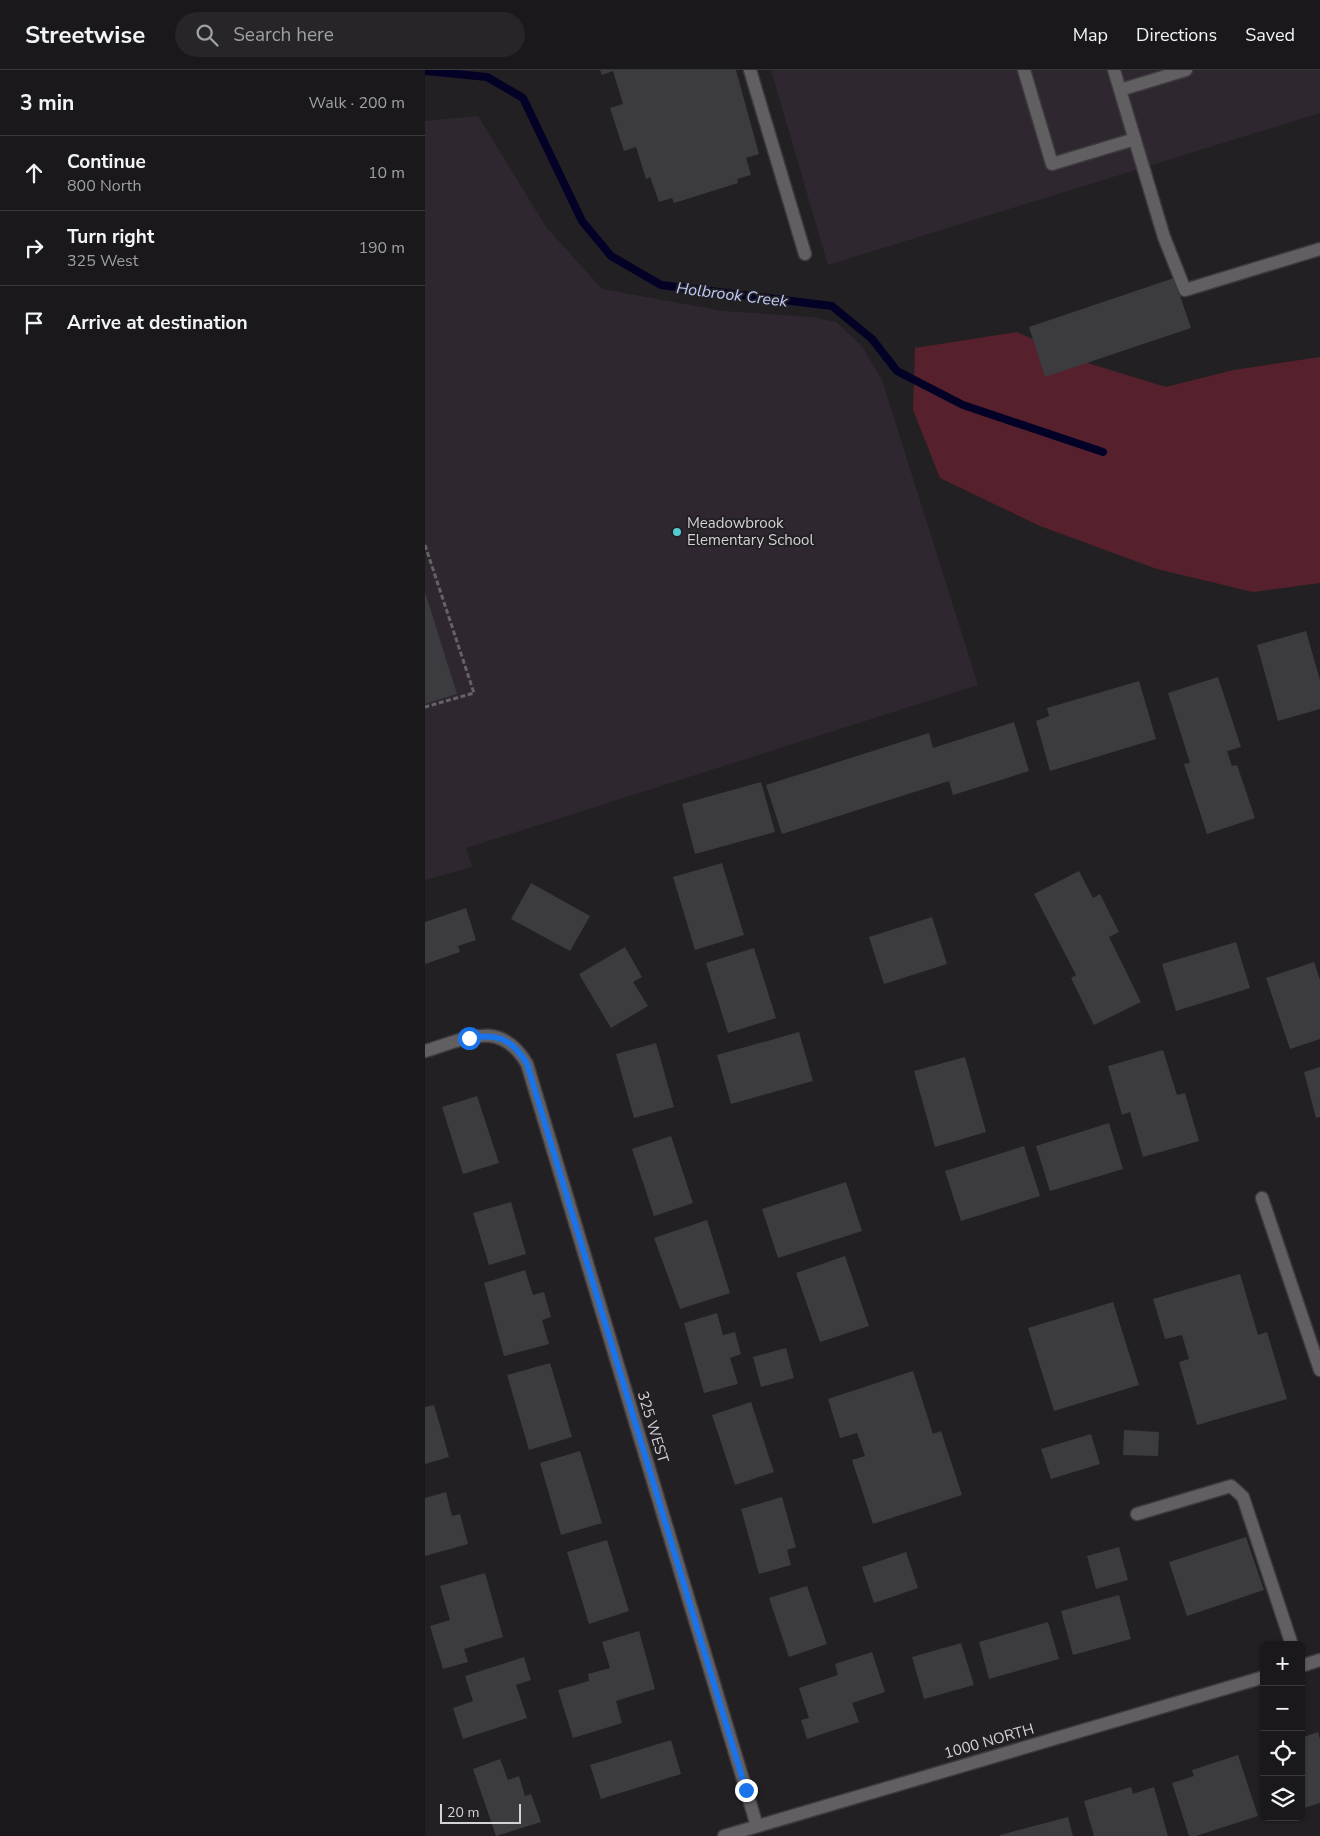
<!DOCTYPE html>
<meta charset="utf-8">
<style>
body{margin:0;font-family:"Nunito Sans",sans-serif;background:#272528;color:#f1f3f6}
.controls{position:absolute;right:15px;bottom:15px;display:grid;overflow:hidden;border-radius:8px;box-shadow:0 1px 4px #0004}
.controls button{width:45px;height:45px;display:grid;place-items:center;padding:0;border:0;border-bottom:1px solid #38373a;background:#1a181b;color:#f1f3f6;font:25px sans-serif}
.scale{position:absolute;left:15px;bottom:12px;width:81px;box-sizing:border-box;padding-left:5px;border:2px solid #d3d2d4;border-top:0;font-size:14px;line-height:18px;white-space:nowrap;color:#d3d2d4;-webkit-text-stroke:4px #232024;paint-order:stroke}
.stop{position:absolute;width:15px;height:15px;margin:-11px;border:4px solid #1a73e8;border-radius:50%;background:#fff}
.stop.end{background:#1a73e8;border-color:#fff;box-shadow:0 1px 5px #0008}
.list{margin:0;padding:0;list-style:none}
h2{display:flex;justify-content:space-between;align-items:center;height:65px;margin:0;padding:0 20px;font-size:21px}
h2 small{font-size:16px;font-weight:400;color:#9fa0a3}
.list li{display:grid;grid-template-columns:32px 1fr auto;gap:15px;align-items:center;box-sizing:border-box;height:75px;padding:0 20px;border-top:1px solid #38373a}
.list b{display:block;font-size:19px;white-space:nowrap}
.list p{margin:0;font-size:16px;white-space:nowrap;color:#9fa0a3}
.list em{font-size:16px;font-style:normal;color:#9fa0a3}
.icon{flex:none;width:28px;height:28px;fill:none;stroke:currentColor;stroke-width:2;stroke-linecap:round;stroke-linejoin:round}
.map{position:relative;flex:none;width:895px;height:1766px;overflow:hidden}
header{display:flex;align-items:center;gap:30px;box-sizing:border-box;height:70px;padding:0 25px;background:#1a181b;border-bottom:1px solid #38373a}
header strong{font-size:24px}
nav{display:flex;gap:28px;margin-inline-start:auto;font-size:18px}
.search{width:350px;height:45px;background:#272528;display:flex;align-items:center;gap:12px;box-sizing:border-box;padding:0 18px;border-radius:28px;color:#9fa0a3;font-size:19px}
main{display:flex}
aside{flex:1;background:#1a181b}
.map>svg:first-child{display:block}
.built{fill:#2e2730}
.green{fill:#56212c}
.lines{fill:none;stroke-linecap:round;stroke-linejoin:round}
.stream{stroke:#030126;stroke-width:8}
.building{fill:#3c3b40}
.service-casing{stroke:#3d3a3d;stroke-width:15}
.minor-casing{stroke:#3d3a3d;stroke-width:15}
.tertiary-casing{stroke:#3d3a3d;stroke-width:15}
.path{stroke:#646265;stroke-width:3;stroke-dasharray:5 2.5;stroke-linecap:butt}
.service{stroke:#625f63;stroke-width:12}
.minor{stroke:#625f63;stroke-width:12}
.tertiary{stroke:#625f63;stroke-width:12}
.route{stroke:#1a73e8;stroke-width:6}
.poi-dot{fill:#51ccd2;stroke:#232024;stroke-width:2}
.labels{text-anchor:middle;stroke-width:4;stroke-linejoin:round;paint-order:stroke}
.poi-label{font-size:15px;fill:#d3d2d4;stroke:#232024;text-anchor:start}
.street-label{font-size:15px;fill:#d3d2d4;stroke:#232024}
.water-label{font-size:16px;font-style:italic;fill:#becbf7;stroke:#232024}
</style>
<header>
<strong>Streetwise</strong>
<div class="search"><svg class="icon" aria-label="search" viewBox="0 0 24 24"><circle cx="10" cy="10" r="6"/><path d="M15 15l6 6"/></svg>Search here</div>
<nav><a>Map</a><a>Directions</a><a>Saved</a></nav>
</header>
<main>
<aside>
<h2>3 min<small>Walk · 200 m</small></h2>
<ul class="list">
<li><svg class="icon" aria-label="ahead" viewBox="0 0 24 24"><path d="M12 20V5M6 11l6-6 6 6"/></svg><div><b>Continue</b><p>800 North</p></div><em>10 m</em></li>
<li><svg class="icon" aria-label="right" viewBox="0 0 24 24"><path d="M7 20v-9h11M14 6l5 5-5 5"/></svg><div><b>Turn right</b><p>325 West</p></div><em>190 m</em></li>
<li><svg class="icon" aria-label="arrive" viewBox="0 0 24 24"><path d="M6 21V4h12l-3 4 3 4H6"/></svg><div><b>Arrive at destination</b></div></li>
</ul>
</aside>
<div class="map">
<svg width="895" height="1766" viewBox="0 0 895 1766">
<rect width="100%" height="100%" fill="#232024"/>
<path class="built" d="M346,0H895V43L403,195Z
M53,46L121,157L177,219L298,241L386,247L411,252L436,275L457,310L553,615L41,778L47,797L0,810V51Z"/>
<path class="green" d="M592,262L656,291L741,317L809,300L895,287V513L828,522L732,499L615,456L515,408L488,340L490,278Z"/>
<g class="lines">
<path class="stream" d="M0,1L62,7L98,28L157,151L186,186L236,215L407,236L447,269L472,301L538,335L678,382"/>
</g>
<path class="building" d="M175,0H311L334,84L321,88L326,105L312,109L313,113L249,133L247,128L234,132L225,107L221,109L211,77L199,81L185,38L198,34L188,1L177,5Z
M749,208L766,258L620,307L604,257Z
M0,522L32,624L0,634Z
M881,561L895,610V639L853,651L832,575Z
M793,607L816,677L802,681L807,696L812,695L830,748L782,764L759,694L765,693L743,623Z
M714,611L731,669L625,701L611,651L624,646L622,638Z
M589,652L604,701L528,725L524,711L357,764L341,715L504,663L508,678Z
M336,712L350,762L270,784L257,734Z
M297,793L319,865L270,880L248,807Z
M654,801L668,828L675,824L694,862L684,867L716,932L669,955L646,908L651,905L609,824Z
M106,813L165,846L145,881L86,849Z
M41,838L51,870L33,876L35,882L0,894V852Z
M507,847L522,894L459,914L444,867Z
M811,872L825,918L751,941L737,894Z
M200,877L217,907L208,912L223,936L186,958L154,904Z
M329,878L351,948L303,963L281,893Z
M889,892L895,910V969L865,979L841,908Z
M374,962L388,1011L306,1034L292,985Z
M231,973L249,1037L209,1048L191,984Z
M738,980L752,1025L760,1023L774,1071L718,1087L705,1042L697,1045L683,996Z
M540,987L561,1062L510,1077L489,1001Z
M895,997V1047L891,1048L879,1002Z
M52,1026L74,1093L38,1104L17,1037Z
M684,1053L698,1099L625,1121L611,1076Z
M246,1066L268,1133L229,1146L207,1079Z
M599,1076L615,1126L536,1151L520,1101Z
M421,1112L437,1161L353,1188L337,1139Z
M86,1132L101,1184L64,1195L48,1143Z
M282,1150L305,1223L255,1239L229,1168Z
M420,1186L444,1256L395,1272L371,1203Z
M100,1200L108,1225L119,1222L126,1247L117,1250L124,1274L79,1286L59,1213Z
M815,1204L833,1265L842,1262L862,1329L772,1355L754,1292L764,1289L757,1265L740,1269L728,1229Z
M688,1232L714,1315L629,1341L603,1258Z
M292,1243L298,1265L310,1262L316,1284L305,1288L313,1314L279,1323L259,1253Z
M361,1278L369,1308L336,1317L328,1287Z
M125,1293L147,1367L104,1380L82,1305Z
M488,1301L508,1364L516,1361L537,1425L448,1454L427,1390L440,1386L432,1363L415,1368L403,1329Z
M326,1332L349,1402L310,1415L287,1345Z
M9,1335L24,1387L0,1394V1337Z
M699,1360L734,1362L733,1386L698,1385Z
M666,1364L675,1394L626,1409L616,1379Z
M155,1381L177,1453L136,1465L115,1393Z
M21,1422L27,1446L35,1444L43,1474L0,1486V1428Z
M357,1427L371,1477L362,1480L366,1495L334,1504L316,1439Z
M821,1467L839,1520L762,1546L744,1492Z
M182,1470L204,1541L164,1554L142,1482Z
M694,1477L703,1510L671,1519L662,1486Z
M481,1482L493,1518L449,1533L437,1497Z
M60,1503L78,1567L39,1579L43,1592L18,1599L5,1556L25,1550L15,1516Z
M382,1516L402,1574L364,1587L344,1528Z
M694,1525L706,1569L648,1585L636,1541Z
M623,1552L634,1589L564,1609L554,1572Z
M214,1561L230,1619L191,1631L197,1653L148,1668L133,1620L164,1611L163,1604L185,1598L177,1572Z
M536,1573L549,1615L499,1629L487,1587Z
M447,1582L460,1622L427,1633L434,1652L382,1669L376,1650L384,1648L374,1618L413,1605L410,1594Z
M99,1587L106,1610L91,1615L102,1648L38,1669L28,1638L48,1631L40,1606Z
M893,1662L895,1669V1733L876,1739V1668Z
M246,1670L256,1704L176,1729L165,1695Z
M813,1685L833,1746L771,1766H764L747,1713L769,1706L767,1700Z
M75,1689L83,1710L94,1706L100,1726L106,1724L116,1752L71,1766L48,1699Z
M706,1717L708,1724L729,1717L743,1766H669L659,1731Z
M643,1747L648,1766H575V1765Z"/>
<g class="lines">
<defs>
<path id="service" d="M325,0L380,184
M599,0L627,94L710,69
M689,0L739,167L760,220L895,179
M695,20L761,0
M837,1128L895,1300
M712,1444L806,1416L818,1427L867,1575"/>
<path id="minor" d="M0,981C41,969 75,948 102,994L332,1756"/>
<path id="tertiary" d="M876,1596L895,1590
M299,1766L839,1607"/>
</defs>
<use href="#service" class="service-casing"/>
<use href="#minor" class="minor-casing"/>
<use href="#tertiary" class="tertiary-casing"/>
<path class="path" d="M0,475L49,623L0,637"/>
<use href="#service" class="service"/>
<use href="#minor" class="minor"/>
<use href="#tertiary" class="tertiary"/>
</g>
<g class="lines">
<path class="route" d="M44,968C73,963 87,969 102,994L321,1720"/>
</g>
<circle class="poi-dot" cx="252" cy="462" r="5"/>
<g class="labels">
<g class="poi-label">
<text x="262" y="458">Meadowbrook<tspan x="262" dy="17">Elementary School</tspan></text>
</g>
<g class="street-label">
<text transform="translate(228 1357) rotate(73)" y="5">325 WEST</text>
<text transform="translate(564 1671) rotate(-16)" y="5">1000 NORTH</text>
</g>
<g class="water-label">
<text transform="translate(307 224) rotate(7)" y="6">Holbrook Creek</text>
</g>
</g>
</svg>
<div class="controls">
<button>+</button>
<button>−</button>
<button><svg class="icon" aria-label="locate" viewBox="0 0 24 24"><circle cx="12" cy="12" r="6"/><path d="M12 2v4M12 18v4M2 12h4M18 12h4"/></svg></button>
<button><svg class="icon" aria-label="layers" viewBox="0 0 24 24"><path d="M12 4l9 5-9 5-9-5zM3 14l9 5 9-5"/></svg></button>
</div>
<div class="scale">20 m</div>
<div class="stop" style="left:44px;top:968px"></div>
<div class="stop end" style="left:321px;top:1720px"></div>
</div>
</main>
